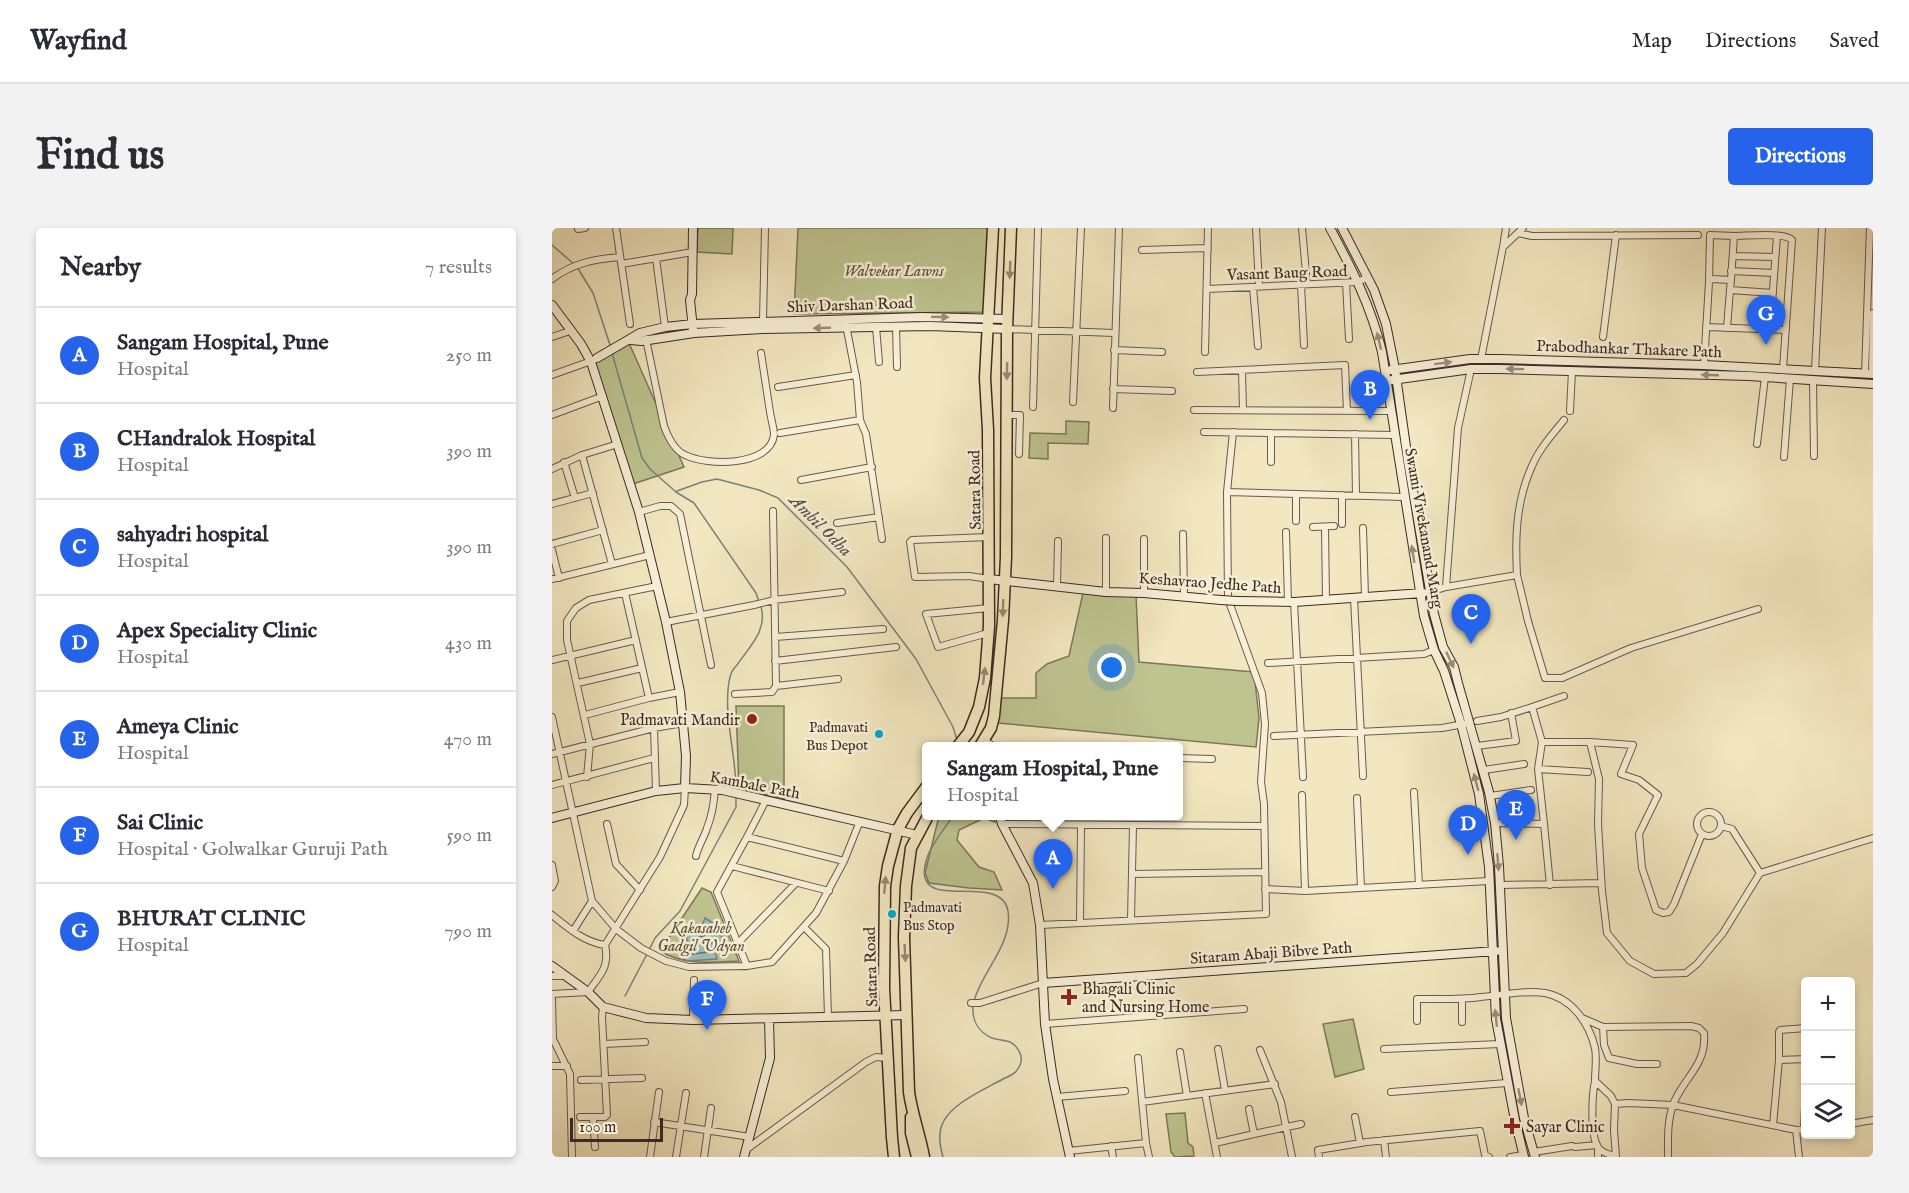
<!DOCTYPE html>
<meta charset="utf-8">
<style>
body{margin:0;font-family:"IM FELL English",serif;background:#f2f2f3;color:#2b2b33}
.controls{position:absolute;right:18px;bottom:18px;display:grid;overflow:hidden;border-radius:6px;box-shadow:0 3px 9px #0003}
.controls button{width:54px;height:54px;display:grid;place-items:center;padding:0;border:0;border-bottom:2px solid #e1e1e2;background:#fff;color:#2b2b33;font:30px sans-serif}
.scale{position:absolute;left:18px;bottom:15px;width:93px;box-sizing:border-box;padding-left:6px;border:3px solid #3b2b22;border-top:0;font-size:16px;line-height:21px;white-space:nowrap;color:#3b2b22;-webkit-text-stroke:4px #f7efd6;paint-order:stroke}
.you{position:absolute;left:560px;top:440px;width:21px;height:21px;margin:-15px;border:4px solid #fff;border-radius:50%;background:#1a73e8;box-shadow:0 0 0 9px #1a73e833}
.badge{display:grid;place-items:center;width:39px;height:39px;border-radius:50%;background:#2563eb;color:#fff;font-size:20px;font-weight:700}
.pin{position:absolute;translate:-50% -50px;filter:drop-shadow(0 2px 3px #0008)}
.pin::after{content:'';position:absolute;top:32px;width:21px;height:18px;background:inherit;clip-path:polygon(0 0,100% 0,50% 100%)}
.popup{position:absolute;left:370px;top:514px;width:261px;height:78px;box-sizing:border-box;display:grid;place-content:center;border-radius:6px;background:#fff;filter:drop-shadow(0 2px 4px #0005);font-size:20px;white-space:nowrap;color:#7c7c81}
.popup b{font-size:22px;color:#2b2b33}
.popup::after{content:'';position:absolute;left:50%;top:100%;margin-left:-12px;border:12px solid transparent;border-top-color:#fff}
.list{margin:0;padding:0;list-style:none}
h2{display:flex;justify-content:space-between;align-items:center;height:78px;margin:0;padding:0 24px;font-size:26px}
h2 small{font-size:20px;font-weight:400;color:#7c7c81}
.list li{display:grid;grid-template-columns:39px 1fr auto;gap:18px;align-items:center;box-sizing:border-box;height:96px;padding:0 24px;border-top:2px solid #e1e1e2}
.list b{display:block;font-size:22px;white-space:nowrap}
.list p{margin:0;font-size:20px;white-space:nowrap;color:#7c7c81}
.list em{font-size:20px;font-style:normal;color:#7c7c81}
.icon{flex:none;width:33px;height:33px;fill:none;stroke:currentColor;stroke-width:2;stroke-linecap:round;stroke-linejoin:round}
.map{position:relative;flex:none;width:1321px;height:929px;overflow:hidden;border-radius:6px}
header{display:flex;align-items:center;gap:36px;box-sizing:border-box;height:84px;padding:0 30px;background:#fff;border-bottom:2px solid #e1e1e2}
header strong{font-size:28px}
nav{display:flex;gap:33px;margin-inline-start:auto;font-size:21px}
.intro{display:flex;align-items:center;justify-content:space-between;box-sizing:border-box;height:144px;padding:0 36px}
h1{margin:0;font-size:42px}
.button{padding:15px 27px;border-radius:6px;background:#2563eb;color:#fff;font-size:21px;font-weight:700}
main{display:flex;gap:36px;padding:0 36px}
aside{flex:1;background:#fff;border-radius:6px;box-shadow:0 3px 9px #0003}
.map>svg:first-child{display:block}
.green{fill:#bec490;stroke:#7c7859;stroke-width:1.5}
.water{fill:#9fbdbc;stroke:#77837e;stroke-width:1.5}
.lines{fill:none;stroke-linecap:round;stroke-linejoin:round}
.shore{stroke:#6d746f;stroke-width:1.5}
.stream{stroke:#77837e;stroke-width:1.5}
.street-casing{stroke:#695a4a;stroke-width:8}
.secondary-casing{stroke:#3b2b22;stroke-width:10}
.highway-casing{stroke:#3b2b22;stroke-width:13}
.street{stroke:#f7efd6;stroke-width:6}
.secondary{stroke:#f7efd6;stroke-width:8}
.highway{stroke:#f2e7c0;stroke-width:10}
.secondary-bridge-casing{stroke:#3b2b22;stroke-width:10;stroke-linecap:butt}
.secondary-bridge{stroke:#f7efd6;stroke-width:8}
.oneway{fill:#968971}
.oneway2{fill:#998d7c}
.poi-dot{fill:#8f2418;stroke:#f7efd6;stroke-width:2}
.bus-dot{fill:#00a9ce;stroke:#f7efd6;stroke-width:2}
.labels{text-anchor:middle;stroke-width:5;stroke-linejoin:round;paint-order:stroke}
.bus-label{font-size:14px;fill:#3b2b22;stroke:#f7efd6;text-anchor:end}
.park-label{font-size:16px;font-style:italic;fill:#5c513e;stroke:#f7efd6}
.street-label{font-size:16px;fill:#3b2b22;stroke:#f7efd6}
.poi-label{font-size:16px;fill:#3b2b22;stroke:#f7efd6;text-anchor:start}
.water-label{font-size:18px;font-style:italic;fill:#545048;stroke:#f7efd6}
</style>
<header>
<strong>Wayfind</strong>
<nav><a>Map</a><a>Directions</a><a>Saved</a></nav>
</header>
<div class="intro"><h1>Find us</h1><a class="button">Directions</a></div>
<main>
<aside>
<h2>Nearby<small>7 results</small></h2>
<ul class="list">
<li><span class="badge">A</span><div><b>Sangam Hospital, Pune</b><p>Hospital</p></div><em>250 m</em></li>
<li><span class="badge">B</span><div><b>CHandralok Hospital</b><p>Hospital</p></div><em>390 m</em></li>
<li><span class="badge">C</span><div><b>sahyadri hospital</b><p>Hospital</p></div><em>390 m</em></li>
<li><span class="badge">D</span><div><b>Apex Speciality Clinic</b><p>Hospital</p></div><em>430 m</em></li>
<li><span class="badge">E</span><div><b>Ameya Clinic</b><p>Hospital</p></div><em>470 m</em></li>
<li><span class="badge">F</span><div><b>Sai Clinic</b><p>Hospital · Golwalkar Guruji Path</p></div><em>590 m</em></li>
<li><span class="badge">G</span><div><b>BHURAT CLINIC</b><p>Hospital</p></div><em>790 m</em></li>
</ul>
</aside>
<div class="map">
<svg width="1321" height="929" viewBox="0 0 1321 929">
<rect width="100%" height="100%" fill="#f2e7c0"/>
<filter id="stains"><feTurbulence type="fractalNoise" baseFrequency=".00333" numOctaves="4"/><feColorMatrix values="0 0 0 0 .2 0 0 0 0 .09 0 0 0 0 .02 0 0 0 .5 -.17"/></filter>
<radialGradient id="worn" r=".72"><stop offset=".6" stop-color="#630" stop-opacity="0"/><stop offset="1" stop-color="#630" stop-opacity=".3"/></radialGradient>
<path class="green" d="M146,0H181L180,26L145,24Z
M246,0H442L437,84L242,86Z
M77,115L132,239L81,256L43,135Z
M514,193L537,194L536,216L496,215V231L477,230L478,205L514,206Z
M531,365L584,367L587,434L702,444L707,490L704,519L446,495L448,470H484V445L495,436L517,428Z
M184,478H232V571L187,561Z
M387,588H442L443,594L432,590L407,602L405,612L427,639L442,644L450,662L417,660L377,655L373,645Z
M150,660L159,664L187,733C159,734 133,738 108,723Z
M801,791L812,841L783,849L771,796Z
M633,885L636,915L641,919L642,928L623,929L619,924L614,886Z"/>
<path class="water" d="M153,690L167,699L171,714L165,717L163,722L165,731L135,733L132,731L130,719V717L136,718L134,706L142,701L148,703Z"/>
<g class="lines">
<path class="shore" d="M157,701L162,703L164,709L157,718L156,724L141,726L140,723L142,717V710L152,708Z"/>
<path class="stream" d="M0,17L22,36
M25,39L41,65L58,117
M60,125L90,230L98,241L124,264L142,275L204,365L207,374
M125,263L150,254L165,251L207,262L226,270L295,339L364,431L401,499L405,512
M184,561C184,525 170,483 178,449C179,444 182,440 185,437C197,419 216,402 209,379
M401,588C393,600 382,613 376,627C352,692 449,640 456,683C461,716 430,743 422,773
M97,722L103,710L128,683L184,579V569
M73,768L95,726
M391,929C389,922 387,914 388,906C389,879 430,863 451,851C458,848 465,845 468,837C472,829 466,818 458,814C453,812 446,812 440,810C426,804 420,792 421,778"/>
<defs>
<path id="street" d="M64,0L78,96
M704,0L707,58
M750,0L755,56
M26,1L33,0
M966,5L980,8L1146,7
M951,19L954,0
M590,22L656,20
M1181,28L1223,29
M104,30L113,99
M69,36L141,24
M1179,43L1222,45
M0,51C21,35 43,31 68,29
M1179,52L1178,62L1221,65
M1157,54L1158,7L1182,8
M794,55L797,111
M749,57L752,117
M701,59L706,118
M655,61L806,54L816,49
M211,93L213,0
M294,97L305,154L308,192L314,206L330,311
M344,98L345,139
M324,99L327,134
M1154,99L1234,102
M1175,100L1178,62
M455,101L562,105
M1218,102L1225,8
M0,109L18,103
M1051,109L1064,7
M94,111L112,198C116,209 122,222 133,227C155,238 218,239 222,207C222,200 219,191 218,184C215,165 212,145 209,125
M562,122L610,124
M653,124L656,0
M929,131L951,19L971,0
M1152,137L1157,54L1160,51L1179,52L1182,8C1195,8 1233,4 1240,12L1231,141
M690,142L691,182
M1263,143L1270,0
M645,144L793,137L795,183
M1313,146L1318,0
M1320,146L1321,85
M0,147L42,132
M1261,152L1262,228
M226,159L304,147
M561,161L620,163
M521,174L529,0
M481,179L486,0
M561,180L567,0
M642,182L838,183
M1018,183L1020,143
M0,187L51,168
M454,187H468L467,226
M652,204L842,207
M228,205L308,192
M803,206L804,268
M1205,216L1213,149
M30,227L60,336
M1232,229L1238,151
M12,234L23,270
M719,234V205
M0,241L30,227L66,216
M249,252L320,239
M675,264L852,269
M744,267V293
M790,267V296
M0,276L41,265
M221,283L224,458
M87,284L108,278H119L128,286L159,437
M285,295L327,289
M761,299L782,298
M773,299L774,372
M811,300L813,369
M734,304L736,374
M631,306L632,368
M554,310V364
M0,316L51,302
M0,322L7,350
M965,347L976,393L993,450H1010L1079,420L1206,381
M0,351L98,327
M437,351L417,348L363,349L358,314L360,312L437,309
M505,358L506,313
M894,359L906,200L919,141
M878,364L894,359L965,347C963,310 964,273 980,238C987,221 1000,207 1012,192
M73,365L97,470
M592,365V311
M802,370L811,548
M742,374L751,549
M114,394L202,377L222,372L290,364
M436,405L386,419L374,386L437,380
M223,409L331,401
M0,432L84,412
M223,433L344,419
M716,435L872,426L882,422
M26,455L90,440
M183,466L220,464L224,458L286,451
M980,479L1012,468
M33,487L97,470L128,464
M0,489L40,673L64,701L89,720L114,733L137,739L195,738L220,734L264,685L292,633L308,593
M925,493L949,489L980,479L990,514H1038L1047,551L1046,596L1050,663L1055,705L1078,733L1102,746L1134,745L1145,736L1171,705L1208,645L1321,610
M102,500L104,563
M722,508L890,500L912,496
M432,512L441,518
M1038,514L1081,517L1069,546L1087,552L1106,567L1087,606L1090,640L1104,682L1111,685L1117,684L1122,676L1150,606
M925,518L964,513L959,485
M0,526L102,500L131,495
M627,530L660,531
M986,541L1036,544
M932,542L972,536
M35,549L38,516L15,412V393L24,380L37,372L105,358
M0,557L102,530
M862,564L867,657
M750,567L753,663
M938,568L979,562
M805,570L809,660
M1145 596a12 12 0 1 1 24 0a12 12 0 1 1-24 0Z
M943,595L992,596L986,541L990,514
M55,596L64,636L88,662
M450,596L712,598
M992,596L998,657
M1169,598L1180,601L1208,645
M195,609L214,572
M144,628C146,618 152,610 155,600C160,588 162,575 163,561
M0,637L3,653L0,659
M180,638L277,663
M580,646L713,644
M948,657L1049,655
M713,661L753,663L937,653
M0,687C16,700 32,714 53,717L108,629L132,577L133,560
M579,692L581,597
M528,695L529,597
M488,697L714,686L712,576L709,554L713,496L710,465L676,371L675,264L681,204
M252,699L274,721L276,789
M21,703L40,673
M186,715L244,655
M195,738L165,664L195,609L292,633
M0,748H13
M0,766L36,764C48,747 58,739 53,717
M0,771L1,811L18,846L20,929
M910,771V794
M419,775H428L491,755
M1030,790L1051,799L1139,798L1147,800L1152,805C1155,838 1130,851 1121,877C1115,894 1116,912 1116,929
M141,792L142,752
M865,793V771C886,771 908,772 929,769C949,767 973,762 993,765C1020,770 1037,795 1043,820C1045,830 1043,843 1043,853L1059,868L1063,876L1076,875L1121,877L1244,902L1254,901
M493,796L692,781
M1051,799L1052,817L1057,830L1085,836H1105
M52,816L93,814
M666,821L673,862
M832,821L948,816
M708,822L729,874L740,929
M628,824L635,868
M1227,832L1254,831
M0,838H15
M29,852L90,850
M1043,853C1040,867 1038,907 1046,919C1049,925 1057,926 1062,928
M839,864L955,855
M653,865L665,929
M505,869L573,863
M590,874L723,856
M1063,876L1062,902L1064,929
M697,881L702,906L749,896
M28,889H41
M803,889L808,915
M102,894L198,909
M1298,896L1321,892
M1221,897L1227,832V804L1228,802L1254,800
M1252,901L1254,857
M1244,902L1247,929
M832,912L834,929
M594,915L597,929
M663,915L702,906
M559,918L561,929
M43,919L41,889H53L55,887L50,789L51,779
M1023,919L1045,917
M195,921L314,834L324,829L335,830
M516,923L594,915L586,830
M982,924L1020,918
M98,929L107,864
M124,929L134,865
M152,929L159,880
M767,929L766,922L815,914L928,903L933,927L937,929
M958,929L972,927
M1046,929V920"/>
<path id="secondary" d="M141,0L140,66L138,72L141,101
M778,0C800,41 819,78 830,124L872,388L882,422L892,443L909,496L927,566L937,639L944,791L963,892L972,929
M790,0L822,62L834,96L843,141L856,233L882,386L891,419L902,439L906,455L937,564L943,595L947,638L954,790L972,890L983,929
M0,77L29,116L39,134L87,284L114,394L128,464L134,528L133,560
M78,112L90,113L142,105L210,101L378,98L455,101
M45,130L88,105L113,99L141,96L370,89L455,91
M839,142L918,131H948L1152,137L1321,146
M840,152L919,141H947L1197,148L1321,156
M437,351L554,364L592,365L669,372
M685,373L742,374L871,365
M448,588L450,596L481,655L488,697L493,796L501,851L518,929
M0,590L104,563L133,560L170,562L365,607
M0,738L36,764L51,779L94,790L141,792L354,787
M491,755L944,723
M192,929L218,830L217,791"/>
<path id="highway" d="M406,518L417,504L427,479L433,450L437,398L436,202L433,150L441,0
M428,518L439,500L442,488L451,392L454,329L455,101L459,0
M359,889V905L365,929
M342,929L340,910L332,760L333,658L336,638L346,601L355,585L375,558
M372,929C368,907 360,886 357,864L352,709L354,658L359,620L376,588"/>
</defs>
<use href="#street" class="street-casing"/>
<use href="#secondary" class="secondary-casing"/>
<use href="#highway" class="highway-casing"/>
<use href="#street" class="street"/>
<use href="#secondary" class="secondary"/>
<use href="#highway" class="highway"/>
<defs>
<path id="secondary-bridge" d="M669,372L685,373"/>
</defs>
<use href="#secondary-bridge" class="secondary-bridge-casing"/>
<use href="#secondary-bridge" class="secondary-bridge"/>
</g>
<defs><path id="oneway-solid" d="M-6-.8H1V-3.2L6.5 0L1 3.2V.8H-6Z" transform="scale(1.5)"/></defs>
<g class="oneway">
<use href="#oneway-solid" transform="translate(458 42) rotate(92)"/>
<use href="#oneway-solid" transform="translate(455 143) rotate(91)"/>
<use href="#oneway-solid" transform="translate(451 380) rotate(92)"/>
<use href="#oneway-solid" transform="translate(432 448) rotate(-83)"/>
<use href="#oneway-solid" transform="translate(333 657) rotate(-85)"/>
<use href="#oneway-solid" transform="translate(353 725) rotate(87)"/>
</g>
<g class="oneway2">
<use href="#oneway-solid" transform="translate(388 89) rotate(1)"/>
<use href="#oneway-solid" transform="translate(270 100) rotate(178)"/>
<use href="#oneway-solid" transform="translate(827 113) rotate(-103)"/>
<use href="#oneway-solid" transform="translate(891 135) rotate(-7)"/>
<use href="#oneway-solid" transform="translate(963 141) rotate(-179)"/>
<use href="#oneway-solid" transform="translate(1158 147) rotate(-178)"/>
<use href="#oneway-solid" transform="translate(861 326) rotate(-99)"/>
<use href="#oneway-solid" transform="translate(898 432) rotate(65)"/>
<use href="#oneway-solid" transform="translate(924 554) rotate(-105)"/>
<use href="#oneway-solid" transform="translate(946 634) rotate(85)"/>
<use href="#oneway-solid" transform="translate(944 790) rotate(-96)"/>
<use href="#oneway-solid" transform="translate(968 869) rotate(79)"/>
</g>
<g class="poi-dot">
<circle cx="200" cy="491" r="6"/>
<path d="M514 760h6v6h6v6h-6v6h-6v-6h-6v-6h6z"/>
<path d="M957 889h6v6h6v6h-6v6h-6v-6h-6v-6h6z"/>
</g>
<g class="bus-dot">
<circle cx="327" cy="506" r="5"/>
<circle cx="340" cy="686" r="5"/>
</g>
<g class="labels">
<g class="bus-label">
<text x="316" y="504">Padmavati<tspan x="316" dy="18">Bus Depot</tspan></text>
<text x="351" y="684" text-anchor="start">Padmavati<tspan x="351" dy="18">Bus Stop</tspan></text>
</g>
<g class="park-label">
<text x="342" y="48">Walvekar Lawns</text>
<text x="149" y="705">Kakasaheb<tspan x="149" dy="18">Gadgil Udyan</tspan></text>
</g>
<g class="street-label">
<text transform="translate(735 44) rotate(-2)" y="6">Vasant Baug Road</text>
<text transform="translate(298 76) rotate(-2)" y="6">Shiv Darshan Road</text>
<text transform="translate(1077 120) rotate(2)" y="6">Prabodhankar Thakare Path</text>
<text transform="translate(422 262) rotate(-91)" y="6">Satara Road</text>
<text transform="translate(873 300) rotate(80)" y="6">Swami Vivekanand Marg</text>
<text transform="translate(658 354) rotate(4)" y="6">Keshavrao Jedhe Path</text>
<text transform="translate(203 556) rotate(11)" y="6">Kambale Path</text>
<text transform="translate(719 724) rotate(-4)" y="6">Sitaram Abaji Bibve Path</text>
<text transform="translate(318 739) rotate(-92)" y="6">Satara Road</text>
</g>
<g class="poi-label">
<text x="188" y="497" text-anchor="end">Padmavati Mandir</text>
<text x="530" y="766">Bhagali Clinic<tspan x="530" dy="18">and Nursing Home</tspan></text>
<text x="974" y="904">Sayar Clinic</text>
</g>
<g class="water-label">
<text transform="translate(269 297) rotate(45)" y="6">Ambil Odha</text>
</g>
</g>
<rect width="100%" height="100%" filter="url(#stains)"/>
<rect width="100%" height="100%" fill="url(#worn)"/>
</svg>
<div class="controls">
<button>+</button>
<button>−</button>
<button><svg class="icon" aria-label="layers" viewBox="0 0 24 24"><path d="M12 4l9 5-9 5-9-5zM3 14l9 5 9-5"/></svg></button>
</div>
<div class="scale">100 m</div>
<div class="you"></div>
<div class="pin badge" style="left:501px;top:661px">A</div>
<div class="popup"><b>Sangam Hospital, Pune</b>Hospital</div>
<div class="pin badge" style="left:818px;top:192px">B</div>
<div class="pin badge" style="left:919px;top:416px">C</div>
<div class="pin badge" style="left:916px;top:627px">D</div>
<div class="pin badge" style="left:964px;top:612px">E</div>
<div class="pin badge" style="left:155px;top:802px">F</div>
<div class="pin badge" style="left:1214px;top:117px">G</div>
</div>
</main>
